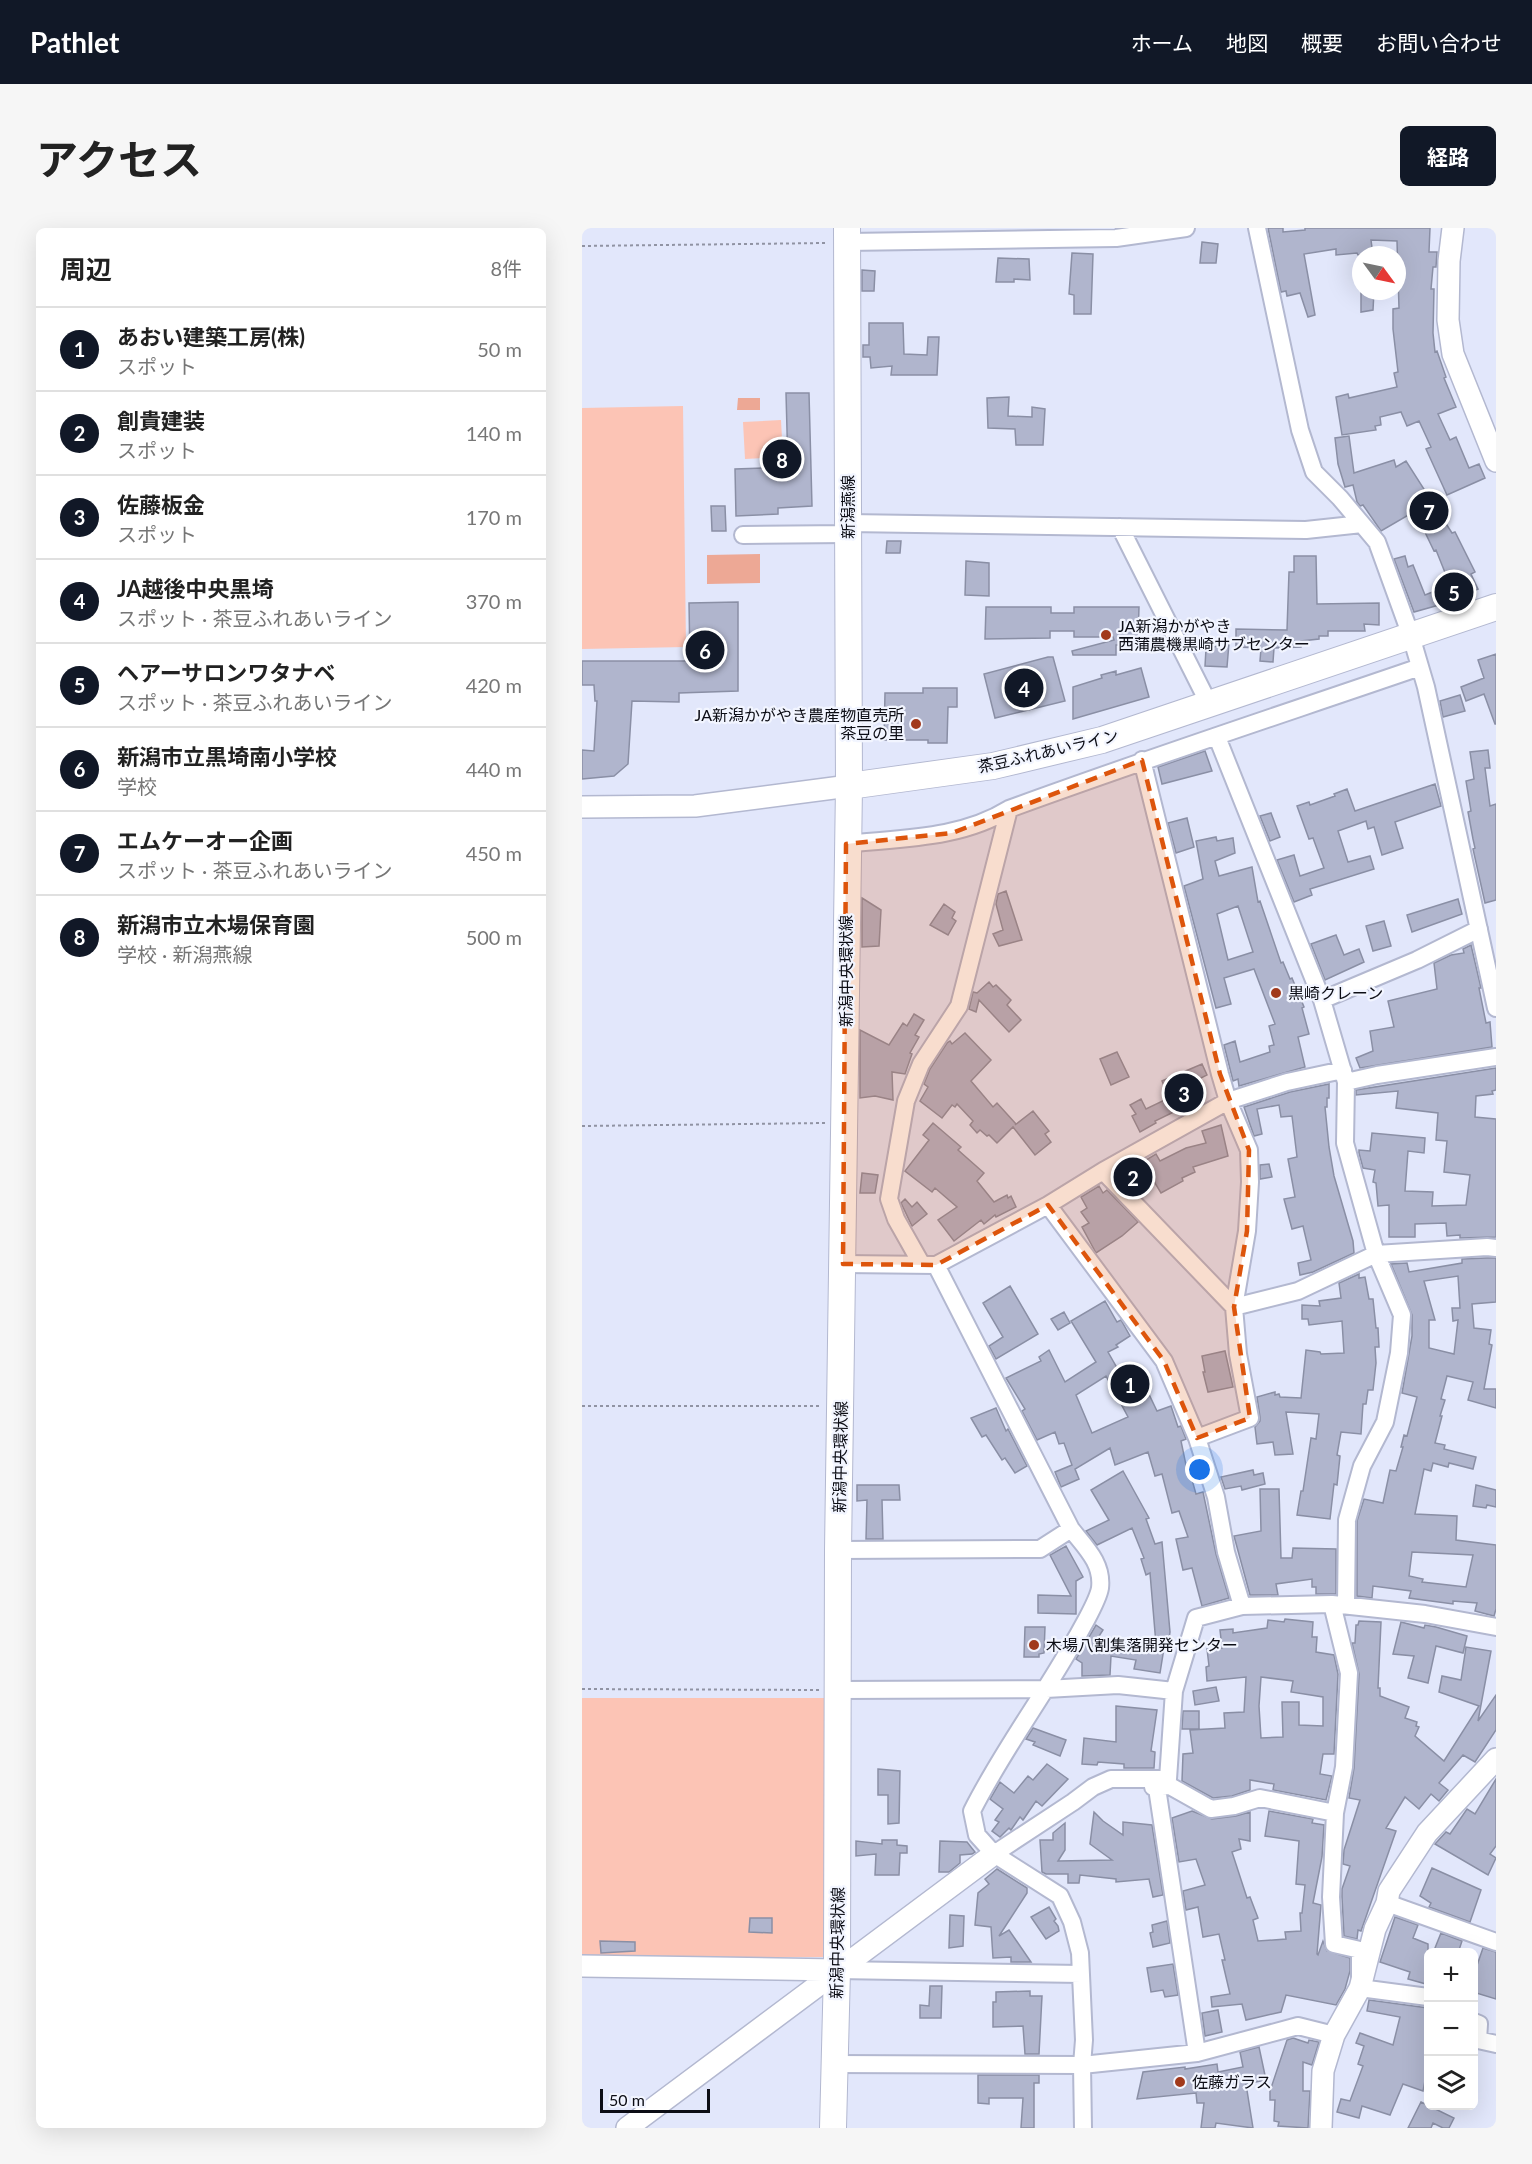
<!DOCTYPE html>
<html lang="ja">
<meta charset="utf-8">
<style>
body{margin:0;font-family:Lato,"Noto Sans JP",sans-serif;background:#f6f6f6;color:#222}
.controls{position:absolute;right:18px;bottom:18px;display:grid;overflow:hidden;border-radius:9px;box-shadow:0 6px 24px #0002}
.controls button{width:54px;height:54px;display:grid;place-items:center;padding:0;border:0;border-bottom:2px solid #e0e0e0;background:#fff;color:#222;font:30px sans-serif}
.compass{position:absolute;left:770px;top:18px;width:54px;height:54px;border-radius:50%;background:#fff;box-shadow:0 6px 24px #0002;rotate:123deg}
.scale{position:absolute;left:18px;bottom:15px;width:110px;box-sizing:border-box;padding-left:6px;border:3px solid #0c0d15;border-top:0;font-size:16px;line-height:21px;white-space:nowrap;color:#0c0d15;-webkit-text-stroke:4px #f2f5ff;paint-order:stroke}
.you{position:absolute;left:618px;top:1242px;width:21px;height:21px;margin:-15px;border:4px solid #fff;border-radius:50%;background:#1a73e8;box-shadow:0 0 0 9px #1a73e833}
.badge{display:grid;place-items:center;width:39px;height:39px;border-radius:50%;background:#111827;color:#fff;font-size:20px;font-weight:700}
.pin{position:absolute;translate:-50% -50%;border:3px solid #fff;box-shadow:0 2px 6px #0006}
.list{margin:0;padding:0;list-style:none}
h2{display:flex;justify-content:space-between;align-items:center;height:78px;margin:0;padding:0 24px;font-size:26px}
h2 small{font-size:20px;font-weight:400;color:#767676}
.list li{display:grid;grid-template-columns:39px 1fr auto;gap:18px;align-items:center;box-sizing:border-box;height:84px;padding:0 24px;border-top:2px solid #e0e0e0}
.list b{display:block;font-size:22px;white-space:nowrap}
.list p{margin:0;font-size:20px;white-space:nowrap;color:#767676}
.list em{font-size:20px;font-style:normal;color:#767676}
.icon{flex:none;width:33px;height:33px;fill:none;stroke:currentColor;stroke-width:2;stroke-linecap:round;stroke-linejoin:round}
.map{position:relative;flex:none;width:914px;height:1900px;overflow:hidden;border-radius:9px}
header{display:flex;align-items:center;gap:36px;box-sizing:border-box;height:84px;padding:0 30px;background:#111827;color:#fff}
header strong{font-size:28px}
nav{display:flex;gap:33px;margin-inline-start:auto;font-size:21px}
.intro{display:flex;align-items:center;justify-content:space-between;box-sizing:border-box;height:144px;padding:0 36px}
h1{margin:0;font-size:42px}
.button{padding:15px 27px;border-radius:9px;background:#111827;color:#fff;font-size:21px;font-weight:700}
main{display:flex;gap:36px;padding:0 36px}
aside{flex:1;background:#fff;border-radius:9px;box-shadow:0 6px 24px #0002}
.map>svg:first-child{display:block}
.green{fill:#fcc4b5}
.water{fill:#eda895}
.building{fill:#b0b5cd;stroke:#8a8fa5;stroke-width:1.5;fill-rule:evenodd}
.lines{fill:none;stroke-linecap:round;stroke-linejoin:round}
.minor-casing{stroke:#b3b8d0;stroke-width:20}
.tertiary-casing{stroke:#b3b8d0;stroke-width:24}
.primary-casing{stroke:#b3b8d0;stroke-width:28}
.path{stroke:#9093a3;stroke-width:2;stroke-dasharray:3 3;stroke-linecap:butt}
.minor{stroke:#fff;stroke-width:16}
.tertiary{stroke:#fff;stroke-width:21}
.primary{stroke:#fff;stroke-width:26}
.marked{fill:#dd550c;fill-opacity:0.2;stroke:#dd550c;stroke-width:4.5;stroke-dasharray:12 8;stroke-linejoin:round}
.poi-dot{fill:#a1391c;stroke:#f2f5ff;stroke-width:2}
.labels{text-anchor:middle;stroke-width:4.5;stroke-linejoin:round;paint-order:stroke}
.street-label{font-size:16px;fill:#0c0d15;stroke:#f2f5ff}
.poi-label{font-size:16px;fill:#0c0d15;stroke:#f2f5ff;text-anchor:start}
</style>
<header>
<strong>Pathlet</strong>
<nav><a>ホーム</a><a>地図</a><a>概要</a><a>お問い合わせ</a></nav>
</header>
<div class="intro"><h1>アクセス</h1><a class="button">経路</a></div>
<main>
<aside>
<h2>周辺<small>8件</small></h2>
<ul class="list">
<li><span class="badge">1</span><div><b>あおい建築工房(株)</b><p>スポット</p></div><em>50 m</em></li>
<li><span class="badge">2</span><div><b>創貴建装</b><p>スポット</p></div><em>140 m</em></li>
<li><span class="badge">3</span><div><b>佐藤板金</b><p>スポット</p></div><em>170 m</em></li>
<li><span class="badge">4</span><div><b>JA越後中央黒埼</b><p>スポット · 茶豆ふれあいライン</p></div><em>370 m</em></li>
<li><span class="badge">5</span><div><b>ヘアーサロンワタナベ</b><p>スポット · 茶豆ふれあいライン</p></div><em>420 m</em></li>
<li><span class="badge">6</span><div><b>新潟市立黒埼南小学校</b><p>学校</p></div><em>440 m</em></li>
<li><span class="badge">7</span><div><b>エムケーオー企画</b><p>スポット · 茶豆ふれあいライン</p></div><em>450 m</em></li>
<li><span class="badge">8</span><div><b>新潟市立木場保育園</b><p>学校 · 新潟燕線</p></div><em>500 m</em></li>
</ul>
</aside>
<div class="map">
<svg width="914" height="1900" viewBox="0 0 914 1900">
<rect width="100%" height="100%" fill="#e2e7fb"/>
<path class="green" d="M101,178L104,419L0,421V180Z
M199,192L201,229L163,231L161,194Z
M0,1470H248L245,1729H0Z"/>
<path class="water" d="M156,170H178V182H155Z
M178,326V355L125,356V327Z"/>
<path class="building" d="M686,0H701V4L723,2V0H848L847,24H855L854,39H851L849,61H852L851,105L853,124L855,123L864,149L862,150L874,179L856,186L868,212L874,209L887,240L897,236L903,250L865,267L844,221L849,219L837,193L825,198L819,184L798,189L799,197L793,198L794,202L760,207L754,169L766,166L767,170L815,159L812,145L816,144L811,101V81L817,80L815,13L789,12L791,27H776L775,25L754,27V21L722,26L733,87L726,89L718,65L705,68L704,63L699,64Z
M620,14L636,16L634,35H618Z
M490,25L511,26L509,86H492V67L487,66Z
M416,30L447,31L448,52L432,51V54H414Z
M280,42L293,43L292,63H280Z
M779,63H792L791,82L779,84Z
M287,95H321L322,126L345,127L346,109H357L355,147H309L310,138L289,140L288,129H281V117H287Z
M204,165H227L230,278L196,280V286L154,288L153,241L206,239Z
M427,169L426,188L450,189V179L463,181L461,217H434L433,201L406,200L405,170Z
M767,208L772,245L812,232L814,239L824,233L870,305L873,304L893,344L889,346L896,361L857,377L832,384L812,331L823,328L826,339L831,337L843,367L868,357L854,322L852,323L840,298L836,300L828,286L799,303L781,277L778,278L775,274L771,257L763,259L756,236L753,210Z
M129,278H143L144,303H130Z
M305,313H319L318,325H304Z
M712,328H734L735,376L797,375V397L782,396L783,403H746V408H737V411L719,413V419L692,420L691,434L678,433L679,420L654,419V401L705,402L707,344H712Z
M384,333L407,335V368L383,367Z
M156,374V463L97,465V474L50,473L46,536L32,548L0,551V522L12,523L15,473H13L12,457H0V433H108L107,375Z
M404,379H469V385H492V379H557L556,411H552V417H534V427H491L490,423L532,412L531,409H492V403H468V410L403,411Z
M647,415L645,439L623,438L624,421Z
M914,426V496H913L902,466L884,473L879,459L902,450L896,432Z
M466,429H471L483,473L413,490L402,446Z
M559,440L567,469L491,491V459L520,450L519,447L534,443V447Z
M341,460H375V479H366L365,515H346V512H302L303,465H341Z
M878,467L883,483L861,489L858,473Z
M906,522L908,540H903L908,578L914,576V672L903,675L891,621L893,620L891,611L886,584L889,583L884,553L892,551L888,524Z
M623,523L630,543L580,556L576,539Z
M853,556L859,578L813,594L821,620L800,627L792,599L786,601L784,593L756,603L766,634L788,628L792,641L728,661L730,667L712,674L695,632L712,627L718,648L742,640L731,610L727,611L715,578L727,574L728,577L753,568L752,566L765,561L773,583Z
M689,585L698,609L688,613L678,588Z
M605,590L612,619L594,625L586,595Z
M634,609L635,613L651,610L653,625L633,633L637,648L670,639L676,674L678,673L699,735L701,734L708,751L710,750L722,779L720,780L727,806L716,809L723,839L657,858L656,851L651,853L642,817L653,813L658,834L688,824L687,818L692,817L687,798L693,796L672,741L642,750L649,776L634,780L602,658L621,651L614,613ZM656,678L671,724L646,732L635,686Z
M424,663L440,712L417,718L411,706L421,702L414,676L416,666Z
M280,670L299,682L297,718L280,719Z
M876,671L880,686L830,704L825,687Z
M362,676L373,684L370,690L374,693L366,707L348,697Z
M802,693L809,718L791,723L784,698Z
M754,707L762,727L777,721L782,734L743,752L729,716Z
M889,717L899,760H897L904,795L908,794L910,819L778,840L774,830L791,823L788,803L812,799L806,773L855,761L852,735L869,727L882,725L881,721Z
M407,754L411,759L414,757L429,772L425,777L439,792L427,804L397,772L394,784L387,781L391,764L395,765Z
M332,786L342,792L333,807L337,809L328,825L330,826L323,846L310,844L311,872L293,868L278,870V802L307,817L321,795L325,798Z
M383,805L409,832L389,853L411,879L415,875L434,896L433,897L451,883L467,903L463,906L469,914L453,927L431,899L415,915L407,907L405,908L398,902L395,905L388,897L391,893L375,876L373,879L370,877L360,890L338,873L346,859L342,856L348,841L365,815L368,813L370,816Z
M535,824L547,849L529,857L518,831Z
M620,836L625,847L613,853L622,874L612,880L608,876L573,893L574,895L558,904L550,888L554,886L548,877L559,871L564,881L587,870L580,853Z
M914,840V862L910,863L911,866L894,868L893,889L914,891V1009L878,1010V1007L865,1008L864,995L833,996V1009H807V977L796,978L794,955L791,954L793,942L781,940L777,925V922L788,923L790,905L843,910L842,925L826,923L823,963L851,964L850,978L884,977L888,947L862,944L865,913L854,912L856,885L814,880L816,863L774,867V862Z
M747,856V870H745V879H743L747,919L752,948L771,1013L772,1025L731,1044L718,1047L716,1035L729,1032L721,998L710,1001L702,971L713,969L706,931L715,929L710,888L699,889L697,877L675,881L680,906L672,908L662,879L708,864Z
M351,895L379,919L376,922L402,945L395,953L412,974L425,967L426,970L429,968L434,979L414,989L413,987L402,996L399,992L372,1013L356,992L375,979L353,960L350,964L323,943L347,912L341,907Z
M639,897L646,928L611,939L613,944L600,950L601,953L579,965L570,950L557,965L539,947L574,926L578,933L604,920L624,915L620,903Z
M687,936L690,949L678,951V937Z
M280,945L296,947L293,965H278Z
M517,958L521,965L525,962L556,994L540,1008L514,1025L500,999L507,995L499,984L505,980L499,969Z
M323,971L330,979L335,974L345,986L330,998L319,975Z
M905,1030H914V1074L890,1076L892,1100L909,1102L907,1116L910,1117L902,1161H914V1180L886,1172L891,1154L865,1148L859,1171L863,1172L858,1188H860L853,1215L863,1217L862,1221L894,1229L891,1241L867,1235L866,1239L851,1235L849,1243L842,1241L833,1286L875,1288L874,1312L914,1317V1381L912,1388L893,1383L895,1375L871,1373V1376L827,1370L829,1363L791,1358L790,1370L775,1368V1293L782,1271L801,1275L808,1242L814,1243L821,1219H819L822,1207L825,1208L835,1169L820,1165L830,1108V1087L809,1036L825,1035L827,1044L880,1035V1031ZM876,1048L878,1080H870L871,1093L876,1092L872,1126L847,1120V1092H853L842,1053ZM830,1324L891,1327L884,1359L840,1354L841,1351L827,1348Z
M777,1046V1050L783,1049L787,1071H791L794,1100H796L797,1119H793L794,1135L791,1162H786L784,1176H781L779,1206L759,1204L755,1227L758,1228L755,1257L752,1256L748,1291L715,1287L719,1263H721L729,1210L734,1211L737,1186L704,1184L711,1226L693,1227L691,1214L675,1216L673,1199L678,1193V1189L675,1169L693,1164V1167L697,1166L698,1169L719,1170L724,1122L738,1124L739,1126L762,1125L760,1093L727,1097L726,1091H720V1077L738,1078L737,1073L759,1070L757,1055Z
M428,1058L456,1106L414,1131L407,1118L421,1109L401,1075Z
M523,1073L535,1094L539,1092L548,1108L534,1117L536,1119L526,1124L538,1145L553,1137L575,1183L589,1178L596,1199L599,1198L604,1211L599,1213L605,1242L607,1241L614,1266L621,1264L634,1326L647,1370L620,1378L610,1340L601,1342L594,1311L606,1309L597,1283L590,1285L580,1246L573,1248L566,1224L533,1237L528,1220L493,1241L497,1251L479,1259L473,1244L490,1237L482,1215L477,1216L473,1204L455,1212L440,1183L443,1181L424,1150L459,1133L457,1129L467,1122L483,1154L514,1134L489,1093ZM524,1148L546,1189L510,1205L494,1167Z
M482,1084L488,1095L476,1102L469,1091Z
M643,1123L651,1159L626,1164L621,1144H623L620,1128Z
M414,1180L424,1203L426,1201L445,1238L433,1245L423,1230L420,1232L404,1207L400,1209L389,1190Z
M671,1242L672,1247L681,1245L683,1256L660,1262L659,1258L643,1261L639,1249Z
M541,1243L567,1290L564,1291L573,1316L580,1314L588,1404L586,1418L574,1416L568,1345L564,1347L559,1331L562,1330L550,1300L515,1317L504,1303L527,1292L509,1262Z
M275,1257H317L318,1272H300L301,1311H284L285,1272L275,1273Z
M894,1257L914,1262V1279L905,1277L904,1280L891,1278Z
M678,1261H697L699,1330H710L711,1320L754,1321V1366H734V1359H730V1351L694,1356L696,1367H668L652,1308L679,1303Z
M484,1318L501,1349L494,1353V1386L456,1385V1367L489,1368L468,1327Z
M703,1391L731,1394L730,1409H735L734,1424L752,1427L756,1446L752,1526H741L738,1546L750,1548L744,1572L691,1562L692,1556L668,1552V1562L650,1568L631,1570L600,1553L601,1526L611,1525L608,1502L643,1500L642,1485L662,1484L664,1449L625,1453L624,1439L627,1438L625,1421L640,1420L638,1402L651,1401V1405L685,1400L686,1392L702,1394ZM679,1449L711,1453L709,1464L741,1469V1498L717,1497V1474H700L701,1509L679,1510L677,1478Z
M777,1393L799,1394L796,1460H798V1468L827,1479L823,1490L835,1494L834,1498L837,1499L833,1508L862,1533L897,1478L857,1464L860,1448L879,1452L884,1419L909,1423L896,1493L914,1467V1502L893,1534L881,1527L857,1555L866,1562L857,1573L849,1566L837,1581L823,1569L804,1600L814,1603L779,1703L776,1702L775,1711L762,1708L760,1669V1661L768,1638L761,1636L762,1622L778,1572L767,1570L772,1540L777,1446L770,1415H773L774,1397H776Z
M819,1394L842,1400L843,1397L854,1399L885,1408L881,1425L854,1418L846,1455L826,1450L832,1428L811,1426Z
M514,1397L521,1402L510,1419H543L544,1414L582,1420L578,1445L552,1441L554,1432L529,1428L528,1447L500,1448V1435L494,1431Z
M443,1399H463L462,1425L457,1426V1429H442Z
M634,1459L637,1473L613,1477L611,1463Z
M534,1478L575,1482L569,1523L573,1524L572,1540H542V1536L516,1534L515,1537L500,1536L502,1510L534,1514Z
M601,1483H617V1501H600Z
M451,1500L484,1512L478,1528L451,1517L453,1514L444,1511Z
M465,1536L486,1551L460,1578L454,1573L441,1592L438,1589L429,1602L427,1600L418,1609L410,1603L417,1594L413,1592L421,1581L408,1571L418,1554L432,1565L446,1548L451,1552Z
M296,1541L318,1543L317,1595L306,1596V1567H296Z
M914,1551V1618L908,1626L914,1630L906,1647L853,1616L864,1604L868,1606L885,1581L893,1586Z
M610,1583L630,1591L654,1588L668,1584V1613L657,1611L659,1621L650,1624L665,1670L668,1669L676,1690L671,1692L676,1713L704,1711L703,1704L719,1703L718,1685H720L723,1657L714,1656L717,1613L683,1608L687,1583L731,1591L730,1595L742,1597L740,1629L731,1675L739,1677L735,1726L736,1727L741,1713L745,1723L768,1730V1743L763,1761L754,1777L704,1767L699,1784L664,1792L660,1776L630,1779L629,1769L648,1766L640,1732H643L637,1706L621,1709L616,1679L604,1682L601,1663L623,1657L614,1631L597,1634L590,1590Z
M512,1584L521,1593L541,1607V1594L570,1597L581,1667L571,1669L567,1651L534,1654V1651L498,1647L497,1655H486V1646H464L460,1644L458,1612H471V1605L483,1595V1622L476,1633L530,1632L508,1616Z
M300,1612H315V1617L325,1618V1625H318L317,1647H293L294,1626L274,1628V1613L300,1616Z
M358,1613L385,1614L393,1624L390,1626L378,1627V1635L367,1644H357Z
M850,1640L899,1662L888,1694L847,1679L849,1675L838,1668Z
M415,1641L445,1660V1665L417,1708L427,1702L449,1734H429V1729L411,1730L409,1699L393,1697L396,1665L407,1656L403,1651Z
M467,1679L474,1691L472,1693L476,1698L477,1703L464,1711L449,1689Z
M368,1687L382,1688L381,1718L367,1720Z
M813,1689L836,1697L831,1710L846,1716V1750L844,1756L826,1751L828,1744L798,1734Z
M168,1690H190V1705L167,1704Z
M585,1693L588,1715L571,1719L568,1705L571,1704L570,1697Z
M859,1705L880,1713L876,1725H851Z
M18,1713L53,1714V1723L19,1725Z
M901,1720L914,1724V1771L891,1764V1749Z
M591,1736L596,1767L583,1769L581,1762L569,1764L565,1740Z
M348,1758H360L359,1790H338V1777L347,1778Z
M448,1763V1768H460L457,1826H443L441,1798L411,1799V1774H414V1764Z
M787,1772L846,1780V1838L841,1863L821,1856L808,1887L780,1878L777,1890L755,1884L759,1871L768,1873L781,1838L776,1836L782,1818L774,1815L778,1805L811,1817L818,1789L785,1783Z
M636,1782L640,1804L623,1808L620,1785Z
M711,1810L726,1815L727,1812L737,1814L730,1837L721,1834V1863H728L726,1900L696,1898L697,1894L692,1893L693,1872H688V1863L705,1812Z
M677,1819L684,1852L664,1856L671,1900L634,1895L633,1900H619L622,1875H615L614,1865L555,1871L561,1844L603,1839V1841L635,1836L636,1844L661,1839L658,1824Z
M396,1847H457V1855H452V1900H439L441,1870H407V1876L396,1875Z
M839,1874L872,1890L867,1900H861L851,1895L849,1900H826Z"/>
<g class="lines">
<defs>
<path id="minor" d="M675,0L718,202L732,244L758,270L795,314L829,408L844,459L914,780
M265,14L534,10L604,0
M266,295L724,302L780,296
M538,299L627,476
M161,307L266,306
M635,509L740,772L764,854L763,915L794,1026L820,1087L817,1125L803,1194L780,1238L765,1292L764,1377
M560,532L638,846L646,873L667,922L668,954L665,1003L652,1079L656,1126L668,1190L615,1210L634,1269L644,1324L660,1378
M264,616C319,610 379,611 427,581C563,531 701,486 838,439
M740,772L835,732L897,701
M764,854L795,847L914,829
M521,943L652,1079
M466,977L582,1133L615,1210
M261,1036L354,1037L466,977L521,943L646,873L705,854L761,842
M340,1037L314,991L307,971L324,873L339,836L377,778L427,581
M354,1037L489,1301C503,1319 521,1335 518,1360C516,1373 495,1409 487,1422C456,1476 418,1527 390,1583L395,1607L412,1626L478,1668L490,1694L498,1725L502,1812L500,1837L501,1900
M652,1079L716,1063L794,1026L905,1019L914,1020
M256,1322L458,1321L489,1301
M750,1376L767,1445L762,1539L753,1585L749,1669L752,1716L778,1722V1760L846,1769
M257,1462L464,1461L536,1457L592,1463
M571,1559L588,1558L629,1581L652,1578L678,1570L753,1585
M575,1560L615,1825
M412,1626L491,1574L511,1559L529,1551H586L592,1463L614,1390L660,1378L750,1376L843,1386L914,1399
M805,1675L914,1714
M255,1742L499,1746
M892,1794L897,1796L896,1812L914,1816
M251,1836L500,1837L615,1825L716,1798L752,1807"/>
<path id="tertiary" d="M871,0L867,33L866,92L871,126L914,233
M0,579L113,578L267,558
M0,1738L255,1742
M45,1900L412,1626
M739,1900L741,1843L752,1807L778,1760L793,1701L805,1675L807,1663L845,1605L914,1531"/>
<path id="primary" d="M267,558L411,538L520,512L914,379
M251,1900L255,1742L256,1322L267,558L265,0"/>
</defs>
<use href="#minor" class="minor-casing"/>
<use href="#tertiary" class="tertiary-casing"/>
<use href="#primary" class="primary-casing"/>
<path class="path" d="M0,18L244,15
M0,898L243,895
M0,1178H238
M0,1461L237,1462"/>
<use href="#minor" class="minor"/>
<use href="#tertiary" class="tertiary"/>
<use href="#primary" class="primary"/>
</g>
<path class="marked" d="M560,532L638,846L667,922L665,1003L652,1079L668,1190L615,1210L582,1133L466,977L354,1037L261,1036L264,616L370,605Z"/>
<g class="poi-dot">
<circle cx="524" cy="407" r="6"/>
<circle cx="334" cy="496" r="6"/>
<circle cx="694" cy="765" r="6"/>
<circle cx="452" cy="1417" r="6"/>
<circle cx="598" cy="1854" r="6"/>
</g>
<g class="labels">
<g class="street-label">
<text transform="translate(266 279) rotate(-90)" y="6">新潟燕線</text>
<text transform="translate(466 523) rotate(-13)" y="6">茶豆ふれあいライン</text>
<text transform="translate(264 743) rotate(-90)" y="6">新潟中央環状線</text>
<text transform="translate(258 1229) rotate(-89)" y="6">新潟中央環状線</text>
<text transform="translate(255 1715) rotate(-89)" y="6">新潟中央環状線</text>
</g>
<g class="poi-label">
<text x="536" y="404">JA新潟かがやき<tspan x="536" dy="18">西蒲農機黒崎サブセンター</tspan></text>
<text x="322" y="493" text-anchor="end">JA新潟かがやき農産物直売所<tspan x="322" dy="18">茶豆の里</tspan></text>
<text x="706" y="771">黒崎クレーン</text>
<text x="464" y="1423">木場八割集落開発センター</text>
<text x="610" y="1860">佐藤ガラス</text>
</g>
</g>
</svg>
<div class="controls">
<button>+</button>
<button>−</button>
<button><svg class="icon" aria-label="layers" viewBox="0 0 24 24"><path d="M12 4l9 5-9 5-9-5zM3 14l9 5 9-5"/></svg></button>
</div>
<svg class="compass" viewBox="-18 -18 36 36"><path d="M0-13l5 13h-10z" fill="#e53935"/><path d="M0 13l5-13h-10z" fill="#767676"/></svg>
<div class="scale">50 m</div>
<div class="you"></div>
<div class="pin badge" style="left:548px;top:1156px">1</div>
<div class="pin badge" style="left:551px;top:949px">2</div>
<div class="pin badge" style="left:602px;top:865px">3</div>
<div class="pin badge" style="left:442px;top:460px">4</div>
<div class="pin badge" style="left:872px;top:364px">5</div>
<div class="pin badge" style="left:123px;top:422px">6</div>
<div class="pin badge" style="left:847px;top:283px">7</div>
<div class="pin badge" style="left:200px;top:231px">8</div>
</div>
</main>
